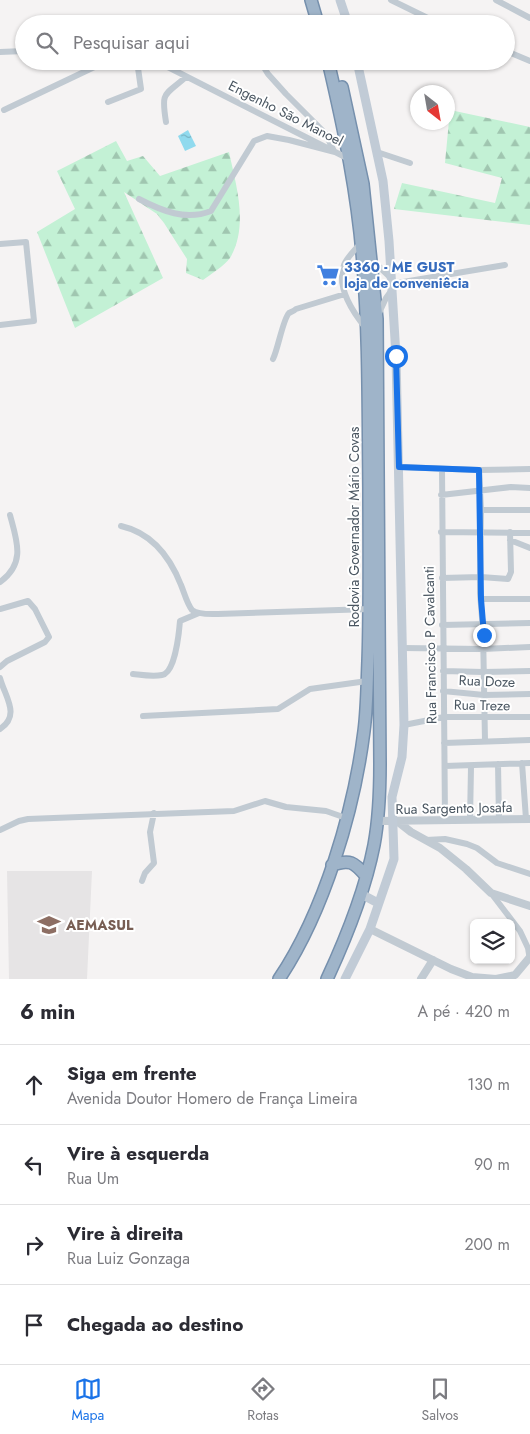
<!DOCTYPE html>
<html lang="pt">
<meta charset="utf-8">
<style>
body{margin:0;font-family:Jost,sans-serif;background:#f2f2f3;color:#2b2b33}
.controls{position:absolute;right:15px;bottom:15px;display:grid;overflow:hidden;border-radius:8px;box-shadow:0 1px 4px #0004}
.controls button{width:45px;height:45px;display:grid;place-items:center;padding:0;border:0;border-bottom:1px solid #e1e1e2;background:#fff;color:#2b2b33;font:25px sans-serif}
.compass{position:absolute;left:410px;top:85px;width:45px;height:45px;border-radius:50%;background:#fff;box-shadow:0 1px 4px #0004;rotate:149deg}
.stop{position:absolute;width:15px;height:15px;margin:-11px;border:4px solid #1a73e8;border-radius:50%;background:#fff}
.stop.end{background:#1a73e8;border-color:#fff;box-shadow:0 1px 5px #0008}
.list{margin:0;padding:0;list-style:none}
h2{display:flex;justify-content:space-between;align-items:center;height:65px;margin:0;padding:0 20px;font-size:21px}
h2 small{font-size:16px;font-weight:400;color:#7c7c81}
.list li{display:grid;grid-template-columns:32px 1fr auto;gap:15px;align-items:center;box-sizing:border-box;height:80px;padding:0 20px;border-top:1px solid #e1e1e2}
.list b{display:block;font-size:19px;white-space:nowrap}
.list p{margin:0;font-size:16px;white-space:nowrap;color:#7c7c81}
.list em{font-size:16px;font-style:normal;color:#7c7c81}
.icon{flex:none;width:28px;height:28px;fill:none;stroke:currentColor;stroke-width:2;stroke-linecap:round;stroke-linejoin:round}
.map{position:relative;flex:none;width:530px;height:979px;overflow:hidden}
.search{position:absolute;background:#fff;box-shadow:0 1px 4px #0004;left:15px;right:15px;top:15px;height:55px;display:flex;align-items:center;gap:12px;box-sizing:border-box;padding:0 18px;border-radius:28px;color:#7c7c81;font-size:19px}
.sheet{height:385px;background:#fff}
nav{display:flex;justify-content:space-around;align-items:center;box-sizing:border-box;height:70px;border-top:1px solid #e1e1e2;background:#fff;font-size:14px;color:#7c7c81}
nav a{display:grid;justify-items:center;gap:2px}
nav .on{color:#1a73e8}
.map>svg:first-child{display:block}
.education{fill:#e6e4e5}
.forest{fill:url(#forest-firs)}
.water{fill:url(#water-ripples)}
.lines{fill:none;stroke-linecap:round;stroke-linejoin:round}
.trunk-casing{stroke:#7690ad;stroke-width:14}
.minor{stroke:#c1cad2;stroke-width:6}
.tertiary{stroke:#c1cad2;stroke-width:8}
.secondary{stroke:#c1cbd6;stroke-width:9}
.trunk{stroke:#9fb4c9;stroke-width:11}
.route{stroke:#1a73e8;stroke-width:6}
.labels{text-anchor:middle;stroke-width:4;stroke-linejoin:round;paint-order:stroke}
.street-label{font-size:14px;fill:#4a5661;stroke:#fff}
.shop-label{font-size:14px;font-weight:bold;fill:#366cbe;stroke:#fff;text-anchor:start}
.education-label{font-size:14px;font-weight:bold;fill:#785e54;stroke:#fff;text-anchor:start}
</style>
<div class="map">
<svg width="530" height="979" viewBox="0 0 530 979">
<defs>
<pattern id="forest-firs" width="22" height="20" patternUnits="userSpaceOnUse" patternTransform="scale(1.25)"><rect width="22" height="20" fill="#c3f1d5"/><path d="M5 1l3.5 6h-7zM16 11l3.5 6h-7z" fill="#a0c6b0"/></pattern>
<pattern id="water-ripples" width="26" height="14" patternUnits="userSpaceOnUse" patternTransform="scale(1.25)"><rect width="26" height="14" fill="#90daee"/><path d="M2 4q2-2 4 0t4 0M15 11q2-2 4 0t4 0" fill="none" stroke="#78b4c4"/></pattern>
</defs>
<rect width="100%" height="100%" fill="#f5f3f3"/>
<path class="education" d="M7,871H92L87,979H9Z"/>
<path class="forest" d="M450,110L530,127V225L394,209L402,183L495,203L502,178L445,163Z
M116,141L127,161L143,156L160,176L229,152C236,185 249,226 230,258C224,266 211,274 203,280L186,273L187,259L164,223L157,214L124,192L163,278L75,328L37,232L75,209L57,171Z"/>
<path class="water" d="M188,130L196,146L185,151L178,136Z"/>
<g class="lines">
<defs>
<path id="trunk" d="M311,0L318,24
M332,865C350,859 354,862 366,876
M279,979C324,912 354,811 364,731C367,708 367,684 368,661C370,603 369,545 369,487C368,413 369,339 363,265C358,196 344,129 328,61
M327,979C347,936 365,891 374,845C379,818 380,791 380,764L377,319L363,184L342,87"/>
</defs>
<use href="#trunk" class="trunk-casing"/>
<path class="minor" d="M391,0L440,24
M496,0L530,18
M506,51L530,61
M0,52L24,51
M156,61L349,159
M260,61L268,74L286,94L325,133L334,151
M108,102L141,89L137,61
M4,110L107,61
M166,122C161,91 164,96 186,77
M377,152L410,163
M139,199C162,211 186,221 211,211L254,141L267,136L289,140L335,152
M361,243C355,250 347,257 344,265C336,287 352,311 365,327
M0,244L26,242L34,321L0,325
M372,260L392,279
M379,313L386,298L397,283L505,265
M273,359C278,349 283,319 289,313C291,312 294,311 296,309L345,294
M399,467L479,470L530,469
M442,469L445,820
M479,470L481,510L480,593L483,630L485,741
M441,495L511,487L530,488
M481,510H530
M121,526C152,533 170,557 181,585C184,592 187,604 192,610C198,615 211,614 218,614L370,609
M441,532L530,533
M510,540L530,548
M442,578L481,577L508,579L511,572L510,532
M0,582C26,563 17,541 10,515
M481,599H530
M0,609L28,601L35,609L49,637L45,642L7,661L0,667
M442,625L530,623
M403,648L483,649L530,647
M443,671L483,672L530,671
M133,674C142,675 153,677 162,675C175,673 179,633 180,621L199,613
M0,678C5,697 21,715 0,729
M443,691L484,695L530,694
M143,716L278,709L310,689L367,681
M404,725L444,717H530
M444,743L530,740
M522,763L526,819
M498,764L499,820
M445,766L530,763
M470,820L471,767
M0,830L19,821L28,819L234,811L265,801L286,807L326,811L346,818
M426,840L445,839L467,844L477,848L497,863L530,874
M142,881L145,873L154,863L150,832L154,813
M491,893L520,931L528,948L530,960"/>
<path class="tertiary" d="M378,821L530,819
M397,821L411,832L440,848L466,869L491,893L530,906
M370,929L451,969L472,977L496,979L515,975L530,957
M421,979L433,960"/>
<path class="secondary" d="M340,0L348,24
M361,894L378,903
M345,979L370,929L394,859L392,797L402,757L404,725L396,356L389,241L383,181L357,61"/>
<use href="#trunk" class="trunk"/>
</g>
<g class="lines">
<path class="route" d="M396,356L399,467L479,470L481,599L484,635"/>
</g>
<defs>
<symbol id="supermarket-bare" viewBox="-9 -9 18 18"><path d="M-6-5.5h2.5l.6 2H6L4.5 2H-2.5L-4.4-4H-6ZM-1.5 3.2a1.3 1.3 0 1 0 .1 0ZM3 3.2a1.3 1.3 0 1 0 .1 0Z" fill="#3f7fe0" stroke="#fff" stroke-width="2.5" paint-order="stroke"/></symbol>
<symbol id="university-bare" viewBox="-9 -9 18 18"><path d="M0-5L7-2L0 1L-7-2ZM-4 1L0 2.5L4 1V4Q0 6-4 4Z" fill="#8d6e63" stroke="#fff" stroke-width="2.5" paint-order="stroke"/></symbol>
</defs>
<g fill-rule="evenodd">
<use href="#supermarket-bare" x="312" y="259" width="32" height="32"/>
<use href="#university-bare" x="33" y="909" width="32" height="32"/>
</g>
<g class="labels">
<g class="street-label">
<text transform="translate(286 113) rotate(27)" y="5">Engenho São Manoel</text>
<text transform="translate(354 527) rotate(-90)" y="5">Rodovia Governador Mário Covas</text>
<text transform="translate(430 645) rotate(-91)" y="5">Rua Francisco P Cavalcanti</text>
<text transform="translate(487 681) rotate(2)" y="5">Rua Doze</text>
<text transform="translate(482 705) rotate(1)" y="5">Rua Treze</text>
<text transform="translate(454 808) rotate(-1)" y="5">Rua Sargento Josafa</text>
</g>
<g class="shop-label">
<text x="344" y="272">3360 - ME GUST<tspan x="344" dy="16">loja de conveniêcia</tspan></text>
</g>
<g class="education-label">
<text x="66" y="930">AEMASUL</text>
</g>
</g>
</svg>
<div class="controls">
<button><svg class="icon" aria-label="layers" viewBox="0 0 24 24"><path d="M12 4l9 5-9 5-9-5zM3 14l9 5 9-5"/></svg></button>
</div>
<svg class="compass" viewBox="-18 -18 36 36"><path d="M0-13l5 13h-10z" fill="#e53935"/><path d="M0 13l5-13h-10z" fill="#7c7c81"/></svg>
<div class="stop" style="left:396px;top:356px"></div>
<div class="stop end" style="left:484px;top:635px"></div>
<div class="search"><svg class="icon" aria-label="search" viewBox="0 0 24 24"><circle cx="10" cy="10" r="6"/><path d="M15 15l6 6"/></svg>Pesquisar aqui</div>
</div>
<section class="sheet">
<h2>6 min<small>A pé · 420 m</small></h2>
<ul class="list">
<li><svg class="icon" aria-label="ahead" viewBox="0 0 24 24"><path d="M12 20V5M6 11l6-6 6 6"/></svg><div><b>Siga em frente</b><p>Avenida Doutor Homero de França Limeira</p></div><em>130 m</em></li>
<li><svg class="icon" aria-label="left" viewBox="0 0 24 24"><path d="M17 20v-9H6M10 6l-5 5 5 5"/></svg><div><b>Vire à esquerda</b><p>Rua Um</p></div><em>90 m</em></li>
<li><svg class="icon" aria-label="right" viewBox="0 0 24 24"><path d="M7 20v-9h11M14 6l5 5-5 5"/></svg><div><b>Vire à direita</b><p>Rua Luiz Gonzaga</p></div><em>200 m</em></li>
<li><svg class="icon" aria-label="arrive" viewBox="0 0 24 24"><path d="M6 21V4h12l-3 4 3 4H6"/></svg><div><b>Chegada ao destino</b></div></li>
</ul>
</section>
<nav>
<a class="on"><svg class="icon" aria-label="map" viewBox="0 0 24 24"><path d="M3 6l6-2 6 2 6-2v14l-6 2-6-2-6 2zM9 4v14M15 6v14"/></svg>Mapa</a>
<a><svg class="icon" aria-label="directions" viewBox="0 0 24 24"><path d="M12 3l9 9-9 9-9-9zM9 14v-3h6M13 9l2 2-2 2"/></svg>Rotas</a>
<a><svg class="icon" aria-label="saved" viewBox="0 0 24 24"><path d="M7 4h10v16l-5-4-5 4z"/></svg>Salvos</a>
</nav>
